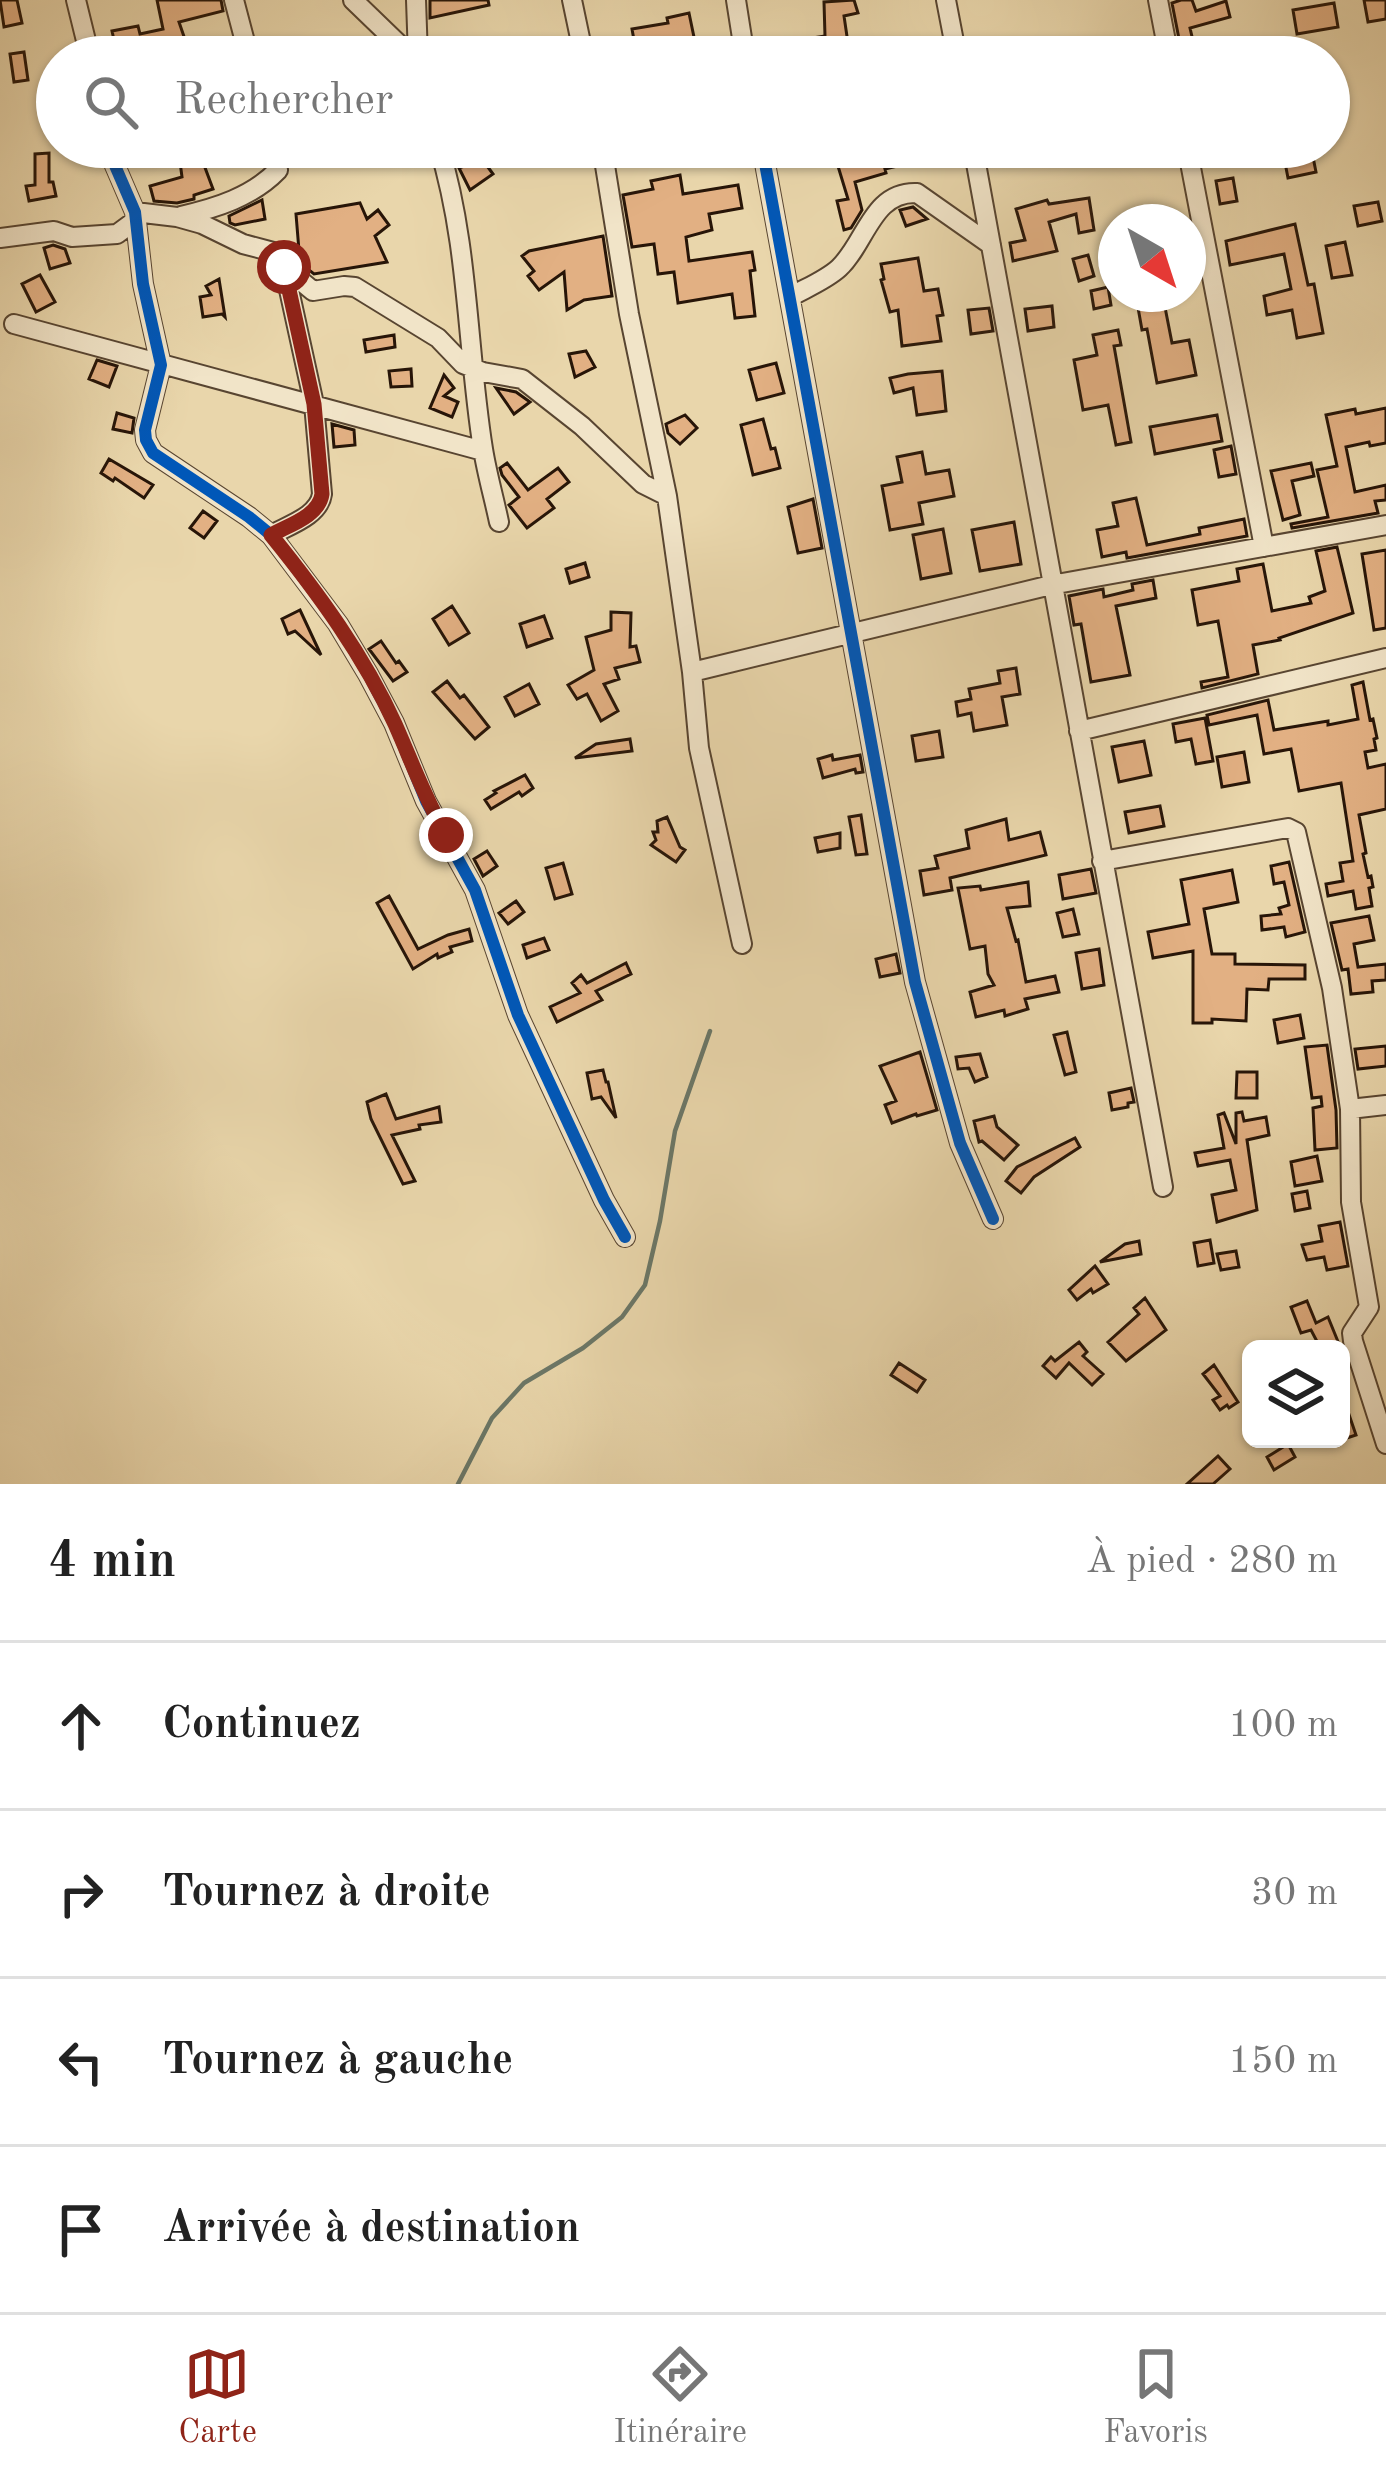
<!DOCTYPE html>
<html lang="fr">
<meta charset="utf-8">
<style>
body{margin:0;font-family:"Old Standard TT",serif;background:#f6f6f6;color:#222}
.controls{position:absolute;right:36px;bottom:36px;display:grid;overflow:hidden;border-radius:18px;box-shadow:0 3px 9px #0004}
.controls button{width:108px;height:108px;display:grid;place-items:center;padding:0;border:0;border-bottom:3px solid #e0e0e0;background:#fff;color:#222;font:60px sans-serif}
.compass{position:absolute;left:1098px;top:204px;width:108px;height:108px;border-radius:50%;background:#fff;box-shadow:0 3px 9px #0004;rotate:141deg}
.stop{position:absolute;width:36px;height:36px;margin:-27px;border:9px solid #8f2418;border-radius:50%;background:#fff}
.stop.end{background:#8f2418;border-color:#fff;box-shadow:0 3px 12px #0008}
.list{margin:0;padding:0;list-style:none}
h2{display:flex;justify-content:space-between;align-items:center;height:156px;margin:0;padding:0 48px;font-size:51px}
h2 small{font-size:39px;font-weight:400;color:#767676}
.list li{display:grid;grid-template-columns:78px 1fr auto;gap:36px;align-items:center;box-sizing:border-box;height:168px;padding:0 48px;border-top:3px solid #e0e0e0}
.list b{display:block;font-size:45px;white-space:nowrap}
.list em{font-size:39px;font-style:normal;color:#767676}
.icon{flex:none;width:66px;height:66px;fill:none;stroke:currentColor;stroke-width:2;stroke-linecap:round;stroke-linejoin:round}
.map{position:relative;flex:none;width:1386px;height:1484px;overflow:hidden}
.search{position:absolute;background:#fff;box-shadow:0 3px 9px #0004;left:36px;right:36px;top:36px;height:132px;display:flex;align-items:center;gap:30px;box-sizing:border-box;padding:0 42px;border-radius:66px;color:#767676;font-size:45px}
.sheet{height:828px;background:#fff}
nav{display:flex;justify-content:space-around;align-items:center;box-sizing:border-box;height:168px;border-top:3px solid #e0e0e0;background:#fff;font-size:33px;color:#767676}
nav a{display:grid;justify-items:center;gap:6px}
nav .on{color:#8f2418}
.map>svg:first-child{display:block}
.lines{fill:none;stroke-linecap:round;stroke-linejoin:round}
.stream{stroke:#6b7767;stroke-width:4.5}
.building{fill:#e2b083;stroke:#271508;stroke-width:3}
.street-casing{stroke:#584531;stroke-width:22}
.street{stroke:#f1e4c8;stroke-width:18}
.cycleway-casing{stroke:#f1e4c8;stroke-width:20}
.cycleway{stroke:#0057b8;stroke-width:12}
.route{stroke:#8f2418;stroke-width:15}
</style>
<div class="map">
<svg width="1386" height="1484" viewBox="0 0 1386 1484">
<rect width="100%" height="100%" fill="#e9d6ab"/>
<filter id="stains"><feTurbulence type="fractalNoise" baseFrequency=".00167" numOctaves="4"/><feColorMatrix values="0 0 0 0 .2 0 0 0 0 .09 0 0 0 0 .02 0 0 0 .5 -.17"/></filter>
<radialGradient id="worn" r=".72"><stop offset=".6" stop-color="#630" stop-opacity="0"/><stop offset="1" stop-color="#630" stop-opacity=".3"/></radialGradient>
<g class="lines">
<path class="stream" d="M458,1484L492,1418L524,1383L583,1348L622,1317L645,1285L660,1221L675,1131L710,1031"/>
</g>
<path class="building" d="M0,0H17L22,23L4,27Z
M157,0H221L223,11L179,22L191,57H147V54L104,57L101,43L114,40L112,31L138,26L140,34L163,29Z
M430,0H488L489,5L430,18Z
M854,0L858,13L844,16L850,57H796L794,41L825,36L824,2Z
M1181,0H1192L1196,11L1226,1L1230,17L1190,28L1193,41L1180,44L1172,3Z
M1364,0H1386V19L1368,22Z
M1334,3L1338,27L1297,34L1293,10Z
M689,13L695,42L711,39L714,54L674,57L673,53L637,57L632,29L668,23L667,18Z
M1079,43L1081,57H1058L1056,47Z
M24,52L28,80L14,82L10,54Z
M178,147H199L201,166L204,165L213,189L194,195V199L177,203L154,201L150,186L182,177Z
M691,147H737L739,158L693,166Z
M855,147H916L919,161L885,169L886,173L855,182L862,210L851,228L844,230L837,201L848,199L834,153Z
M1101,147H1141V150L1105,161Z
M1282,147H1311L1316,172L1288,178Z
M49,153V182H53L56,196L29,201L26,186L35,185V154Z
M482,159L493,174L470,190L459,168Z
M680,175L683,194L738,185L742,208L709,214L712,230L686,237L689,261L752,252L755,270L750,271L755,316L735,318L732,294L678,303L674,272L658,274L654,244L632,247L623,195L653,189L651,181Z
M1233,178L1237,201L1220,204L1216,181Z
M1089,198L1094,230L1079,233L1076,214L1049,222L1057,251L1013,261L1010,243L1025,240L1016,209L1047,200L1049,204Z
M262,200L265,219L235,225L230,223L229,216Z
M1378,202L1382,221L1358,226L1354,206Z
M360,203L367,219L378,210L389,225L375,236L387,262L314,274L300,263L296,214Z
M913,207L927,219L906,226L900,210Z
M1295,224L1308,285L1314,284L1323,333L1297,338L1292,310L1267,315L1264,296L1291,289L1284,254L1230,265L1226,241Z
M603,236L612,296L584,300L567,310L564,272L539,290L528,276L534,271L522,256L529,251Z
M1345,242L1352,275L1332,278L1326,246Z
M53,245L65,249L70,263L50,269L44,248Z
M1088,255L1094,276L1079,281L1073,259Z
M918,258L924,291L938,289L943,315L937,316L941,341L902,346L898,310L890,312L881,280L884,279L881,264Z
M40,275L55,302L36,312L22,284Z
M219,279L225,317L222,314L203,317L200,297L211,295L206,286Z
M1108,287L1111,305L1094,309L1091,291Z
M1163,297L1172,343L1189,340L1196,375L1157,383L1147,329L1142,330L1137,302Z
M1052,306L1054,327L1028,331L1025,309Z
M989,308L993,331L971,334L968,310Z
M1118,330L1121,345L1114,346L1131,442L1116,445L1108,405L1083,410L1074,360L1097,355L1093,335Z
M394,335L395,347L366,352L364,340Z
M586,351L595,367L575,377L569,354Z
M97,360L117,366L109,387L89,379Z
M776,363L784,393L757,400L749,370Z
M411,369L412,386L391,387L389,371Z
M942,371L946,411L917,415L913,388L894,393L890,378L908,374Z
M444,375L454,388L444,396L458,402L452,417L430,408Z
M496,388L516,392L530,402L514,414Z
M1386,408V443L1370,446L1369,442L1346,447L1355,492L1386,485V500L1375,501L1378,513L1292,528L1291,524L1328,517L1317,470L1337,466L1326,415L1355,409L1356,414Z
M117,413L134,418L132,433L113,429Z
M685,415L697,428L680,444L668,433L666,424Z
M1217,415L1222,441L1155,454L1150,427Z
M763,419L771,449L775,448L780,468L753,475L741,425Z
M332,424L354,430L355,445L334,447Z
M1231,446L1236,474L1219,477L1214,450Z
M922,452L926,474L949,470L954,496L919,503L923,524L890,530L882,486L902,482L897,457Z
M109,459L153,485L144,498L115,478L113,481L101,473Z
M507,463L528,490L558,468L569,482L547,499L554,508L527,528L509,505L519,497L502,475L500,468Z
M1311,463L1314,476L1292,481L1300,515L1283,520L1271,471Z
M1136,498L1147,545L1200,534L1199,528L1244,519L1247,536L1127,558L1126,552L1102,557L1097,530L1118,526L1113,503Z
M813,499L822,548L798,553L788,507Z
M203,511L217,521L204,538L190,528Z
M1014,522L1021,564L980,571L972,530Z
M943,529L951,573L921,579L913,535Z
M1337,547L1353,613L1279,638L1280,640L1253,645L1258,674L1202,688L1201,682L1228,677L1218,621L1198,625L1192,590L1239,581L1237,569L1263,564L1272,611L1311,603L1309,597L1325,591L1316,551Z
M1386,550V628L1374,630L1362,554Z
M585,563L589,577L570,583L566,569Z
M1153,580L1156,598L1116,606L1130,675L1091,682L1081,624L1074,625L1069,596L1103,589L1104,597L1133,590L1132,584Z
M452,606L469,633L449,645L433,619Z
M300,610L321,655L295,631L288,634L282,619Z
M611,612L631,613L630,647L636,646L640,662L615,668L619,679L604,684L618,711L601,721L587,694L577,699L568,685L594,670L586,637L611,630Z
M544,616L552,638L527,647L520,624Z
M381,641L396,663L399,661L407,672L393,681L369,649Z
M1016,668L1020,694L1002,697L1007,725L974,731L971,713L958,716L956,702L971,699L969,689L1000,683L998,671Z
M447,681L460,698L464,695L489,727L475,739L433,692Z
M1363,682L1370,720L1373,719L1377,738L1374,739L1376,750L1365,752L1368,768L1386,764V809L1359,815L1366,853L1363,854L1368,877L1371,876L1373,887L1369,888L1372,906L1356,909L1353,891L1328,896L1326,884L1343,881L1340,863L1353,861L1341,783L1299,791L1291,749L1264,754L1257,715L1209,725L1207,715L1268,700L1274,730L1328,721V725L1358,719L1352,685Z
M529,684L539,704L515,716L505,697Z
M1205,718L1213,761L1196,764L1191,739L1176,742L1173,724Z
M939,731L943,757L916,761L912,736Z
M630,739L632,751L575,758L596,744Z
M1144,741L1151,775L1119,782L1112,747Z
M1244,752L1249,782L1222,787L1217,757Z
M832,755L833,760L860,755L863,772L856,773L855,769L823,778L818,759Z
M525,775L533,788L522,796L519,792L491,809L485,800L496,793L494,791Z
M1160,806L1164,826L1129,833L1125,812Z
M861,815L867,854L856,855L849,817Z
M667,817L680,847L685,850L676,862L651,845L656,840L653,832H658L657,821Z
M1006,819L1009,840L1040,832L1046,855L950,878L952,890L924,895L920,871L938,868L935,856L969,848L966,830Z
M840,833V848L818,852L815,838Z
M487,851L497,866L483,876L474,859Z
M1289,862L1305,932L1286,937L1284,927L1262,930L1261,916L1281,914L1279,908L1289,905L1284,882L1274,884L1271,866Z
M563,863L572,894L555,899L546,868Z
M1091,869L1096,893L1063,899L1059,875Z
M1232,870L1238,902L1204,909L1212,954H1235V964L1305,965V979H1269L1268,990L1247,989L1246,1021L1212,1019V1023H1193V951L1153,958L1148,932L1189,924L1181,880Z
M1028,882L1030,906L1007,908L1016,941L1018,940L1026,982L1055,976L1059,992L1025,999L1028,1009L1005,1016L1004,1010L976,1017L970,992L994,985L988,974L985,946L970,949L958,888L980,886L981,890Z
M389,896L418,949L448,935L469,929L472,941L450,947L452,952L438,958L437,954L413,969L377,903Z
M516,901L524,912L508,924L499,913Z
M1073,909L1079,934L1063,937L1057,913Z
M1369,916L1374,940L1354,944L1358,967L1386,964V980L1372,981L1373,992L1351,994L1348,969L1342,970L1331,923Z
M544,938L549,950L527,958L523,945Z
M1099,949L1104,985L1082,989L1076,953Z
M896,954L900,973L880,977L876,959Z
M626,963L631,974L596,991L602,1000L557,1022L550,1007L580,993L572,983L581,975L587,983Z
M1300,1015L1304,1038L1278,1043L1274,1020Z
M1067,1032L1076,1072L1065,1075L1054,1035Z
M1327,1045L1336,1110L1337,1148L1315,1150L1313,1108L1322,1106L1321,1097L1312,1098L1305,1047Z
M1386,1046V1066L1358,1069L1355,1049Z
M920,1052L937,1110L917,1116L916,1114L892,1123L885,1105L896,1101L880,1066Z
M980,1054L987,1077L975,1082L969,1068L958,1069L956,1057Z
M603,1070L606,1082H608L616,1118L601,1097L592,1099L587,1073Z
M1237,1072H1257V1098H1236Z
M1131,1088L1134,1102L1128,1103V1107L1112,1110L1109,1093Z
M386,1094L396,1119L439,1107L441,1122L419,1125L420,1129L392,1135L415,1181L403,1184L371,1119L367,1102Z
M1242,1112L1244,1121L1266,1117L1269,1135L1247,1140L1257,1210L1217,1222L1212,1195L1236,1190L1230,1160L1198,1166L1195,1153L1224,1148L1218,1115L1224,1113L1236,1144V1113Z
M994,1116L997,1127L1018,1145L1004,1160L982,1141L979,1142L974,1121Z
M1075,1138L1080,1147L1034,1177L1021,1193L1006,1181L1017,1167Z
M1317,1156L1322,1181L1295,1186L1291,1162Z
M1307,1191L1310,1208L1295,1211L1292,1194Z
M1340,1222L1348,1266L1327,1270L1324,1257L1307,1260L1302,1245L1322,1241L1319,1226Z
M1210,1240L1214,1263L1198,1266L1194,1243Z
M1139,1241L1141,1254L1100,1262L1125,1244Z
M1236,1251L1239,1267L1221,1270L1217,1254Z
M1095,1266L1108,1284L1093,1293L1091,1289L1077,1300L1069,1290Z
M1145,1298L1166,1330L1126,1361L1108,1342L1139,1314L1134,1308Z
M1307,1301L1316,1323L1328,1317L1341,1349H1321L1311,1330L1301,1333L1291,1307Z
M1079,1342L1087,1352L1083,1356L1103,1374L1092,1385L1069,1363L1056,1378L1043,1366L1051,1357L1055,1361Z
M899,1363L925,1380L917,1392L891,1375Z
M1214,1365L1238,1402L1229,1408L1227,1405L1220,1410L1213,1400L1220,1396L1203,1374Z
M1343,1397L1356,1435L1341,1440V1398Z
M1288,1444L1295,1457L1274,1470L1267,1457Z
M1218,1456L1230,1469L1213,1484H1187Z"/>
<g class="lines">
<defs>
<path id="street" d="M76,0L90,57
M234,0L249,57
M353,0L412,57
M416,0L418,57
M572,0L584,57
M736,0L745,57
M946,0L957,57
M1158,0L1169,57
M107,147L135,212L143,284L161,365L145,430L146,440L153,453L249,517L271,535L338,624L368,674L394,723L426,801L475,890L518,1015L604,1200L625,1237
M439,147C469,244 467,350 483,449C487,474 494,498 499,522
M602,147L629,314L667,496L692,672L699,748L742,944
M762,147L915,982L960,1143L993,1219
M973,147L1163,1187
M1187,147L1264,547
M135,212L177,217L202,224L243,244L273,252L284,267L313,291L344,286L355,287L438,338L463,364L483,372L522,379L582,426L643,484L667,496
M181,216C216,208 252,197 278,170L272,147
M0,238L54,231L72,237L117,234L136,220
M790,297C806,288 826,280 839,268C866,243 872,191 917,193L991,245
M14,324L483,451
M271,535C289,525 319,516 322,494L314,404L284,267
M692,672L1051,585L1386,525
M1079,731L1386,658
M1102,861L1288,828L1296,832L1332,988L1350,1109L1351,1202L1369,1307L1352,1333L1353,1341L1386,1444
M1350,1109L1386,1105"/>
</defs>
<use href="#street" class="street-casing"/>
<use href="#street" class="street"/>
<defs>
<path id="cycleway" d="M107,147L135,212L143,284L161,365L145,430L146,440L153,453L249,517L271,535L338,624L368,674L394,723L426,801L475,890L518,1015L604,1200L625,1237
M762,147L915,982L960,1143L993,1219"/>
</defs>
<use href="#cycleway" class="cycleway-casing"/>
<use href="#cycleway" class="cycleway"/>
</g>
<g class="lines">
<path class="route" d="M284,267L314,404L322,494C319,516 289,525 271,535C318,593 364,656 395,724C412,762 425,799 446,835"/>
</g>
<rect width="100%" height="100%" filter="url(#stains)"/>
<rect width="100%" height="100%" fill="url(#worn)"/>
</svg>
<div class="controls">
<button><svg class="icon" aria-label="layers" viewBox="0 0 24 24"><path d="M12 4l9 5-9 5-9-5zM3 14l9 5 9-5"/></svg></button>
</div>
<svg class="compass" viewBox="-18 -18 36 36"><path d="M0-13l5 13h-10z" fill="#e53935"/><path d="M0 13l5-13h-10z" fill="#767676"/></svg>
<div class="stop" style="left:284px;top:267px"></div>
<div class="stop end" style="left:446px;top:835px"></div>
<div class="search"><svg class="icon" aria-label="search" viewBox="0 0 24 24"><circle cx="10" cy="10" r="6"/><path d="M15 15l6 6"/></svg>Rechercher</div>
</div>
<section class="sheet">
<h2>4 min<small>À pied · 280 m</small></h2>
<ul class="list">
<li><svg class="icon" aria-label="ahead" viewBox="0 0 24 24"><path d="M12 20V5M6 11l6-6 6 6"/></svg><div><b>Continuez</b></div><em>100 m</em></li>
<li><svg class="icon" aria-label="right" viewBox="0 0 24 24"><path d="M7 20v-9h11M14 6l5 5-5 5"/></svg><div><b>Tournez à droite</b></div><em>30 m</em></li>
<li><svg class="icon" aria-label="left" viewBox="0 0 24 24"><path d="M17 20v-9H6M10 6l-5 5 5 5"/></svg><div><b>Tournez à gauche</b></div><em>150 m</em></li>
<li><svg class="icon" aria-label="arrive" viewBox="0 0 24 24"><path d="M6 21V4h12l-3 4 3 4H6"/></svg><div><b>Arrivée à destination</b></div></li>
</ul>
</section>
<nav>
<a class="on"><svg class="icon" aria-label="map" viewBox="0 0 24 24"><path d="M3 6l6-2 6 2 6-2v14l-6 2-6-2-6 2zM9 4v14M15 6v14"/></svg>Carte</a>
<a><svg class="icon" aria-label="directions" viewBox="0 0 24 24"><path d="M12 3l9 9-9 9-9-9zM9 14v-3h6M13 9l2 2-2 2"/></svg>Itinéraire</a>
<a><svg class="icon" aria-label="saved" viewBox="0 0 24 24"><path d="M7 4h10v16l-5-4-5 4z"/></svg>Favoris</a>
</nav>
